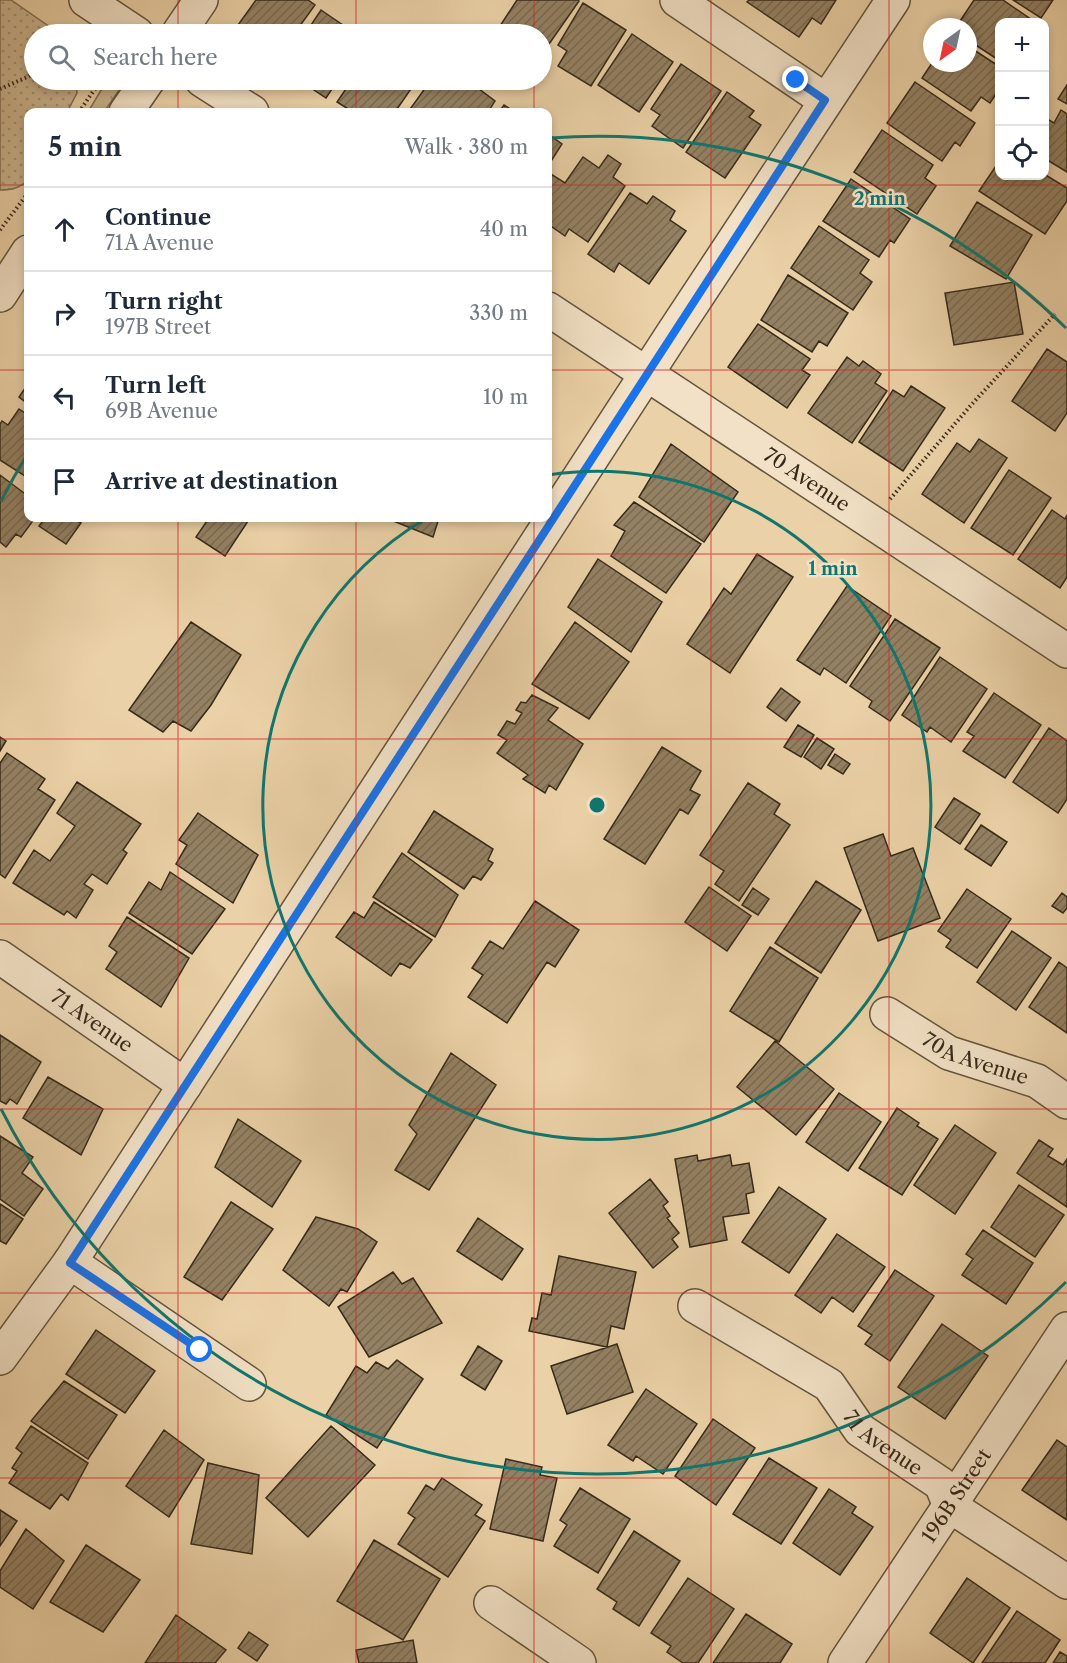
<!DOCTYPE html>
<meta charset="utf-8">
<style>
body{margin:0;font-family:"Libre Caslon Text",serif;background:#f2f2f3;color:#1f2937}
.controls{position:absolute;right:18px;top:18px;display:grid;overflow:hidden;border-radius:12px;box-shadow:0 3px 9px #0003}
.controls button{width:54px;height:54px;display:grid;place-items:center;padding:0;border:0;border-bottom:2px solid #e0e1e3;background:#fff;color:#1f2937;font:30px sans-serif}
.compass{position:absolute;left:923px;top:18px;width:54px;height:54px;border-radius:50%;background:#fff;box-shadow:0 3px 9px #0003;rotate:213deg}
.stop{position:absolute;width:18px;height:18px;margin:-14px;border:4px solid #1a73e8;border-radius:50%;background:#fff}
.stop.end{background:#1a73e8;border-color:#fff;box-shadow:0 2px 6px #0008}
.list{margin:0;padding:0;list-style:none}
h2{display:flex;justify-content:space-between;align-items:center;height:78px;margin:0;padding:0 24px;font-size:26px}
h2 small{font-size:20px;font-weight:400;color:#747a83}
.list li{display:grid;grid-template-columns:39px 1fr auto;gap:18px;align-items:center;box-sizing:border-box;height:84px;padding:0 24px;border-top:2px solid #e0e1e3}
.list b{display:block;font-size:22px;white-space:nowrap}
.list p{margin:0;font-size:20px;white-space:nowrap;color:#747a83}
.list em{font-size:20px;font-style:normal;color:#747a83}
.icon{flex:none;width:33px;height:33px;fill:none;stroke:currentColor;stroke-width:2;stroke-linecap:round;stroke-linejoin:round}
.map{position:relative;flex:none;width:1067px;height:1663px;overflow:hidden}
.search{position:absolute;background:#fff;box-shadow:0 3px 9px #0003;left:24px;top:24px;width:528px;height:66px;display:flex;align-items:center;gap:15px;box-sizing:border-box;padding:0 21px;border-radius:33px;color:#747a83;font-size:22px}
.panel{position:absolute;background:#fff;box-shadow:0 3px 9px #0003;left:24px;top:108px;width:528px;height:414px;border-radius:12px}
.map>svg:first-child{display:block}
.grass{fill:url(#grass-tufts);stroke:#817054;stroke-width:1.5}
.park{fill:url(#park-dots);stroke:#817054;stroke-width:1.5}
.building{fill:url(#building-hatch);stroke:#362a1a;stroke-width:1.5}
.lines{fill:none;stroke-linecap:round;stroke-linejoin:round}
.minor-casing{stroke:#63543d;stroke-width:36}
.path{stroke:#362a1a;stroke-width:4;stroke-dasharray:1.5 3;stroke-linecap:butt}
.minor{stroke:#f2e1c6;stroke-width:33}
.route{stroke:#1a73e8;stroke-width:8}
.grid{fill:none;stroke:#d62828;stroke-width:1.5;stroke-opacity:0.55}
.ring{fill:none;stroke:#0f766e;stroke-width:3}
.labels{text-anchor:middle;stroke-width:5;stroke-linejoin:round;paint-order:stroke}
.street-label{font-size:20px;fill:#362a1a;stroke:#f2e1c6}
.centre{fill:#0f766e;stroke:#f2e1c6;stroke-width:3}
.ring-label{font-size:18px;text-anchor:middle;font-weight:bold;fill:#0f766e;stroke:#f2e1c6;stroke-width:5;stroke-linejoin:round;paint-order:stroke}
</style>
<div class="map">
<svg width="1067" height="1663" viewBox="0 0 1067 1663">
<defs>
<pattern id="grass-tufts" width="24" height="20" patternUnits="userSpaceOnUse" patternTransform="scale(1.5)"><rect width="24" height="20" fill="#ccb58f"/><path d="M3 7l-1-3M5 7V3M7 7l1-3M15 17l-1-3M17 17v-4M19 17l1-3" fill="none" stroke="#a69374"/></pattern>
<pattern id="park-dots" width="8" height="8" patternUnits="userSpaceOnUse" patternTransform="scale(1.5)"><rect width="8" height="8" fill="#ccb58f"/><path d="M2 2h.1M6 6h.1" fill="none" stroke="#a69374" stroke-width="1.8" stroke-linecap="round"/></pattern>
<pattern id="building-hatch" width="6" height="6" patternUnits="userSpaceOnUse" patternTransform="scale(1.5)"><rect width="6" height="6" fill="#948163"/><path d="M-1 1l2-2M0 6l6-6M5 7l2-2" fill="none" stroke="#7a6a51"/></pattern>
</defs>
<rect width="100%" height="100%" fill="#ebd1a7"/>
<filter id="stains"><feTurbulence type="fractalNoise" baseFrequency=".00333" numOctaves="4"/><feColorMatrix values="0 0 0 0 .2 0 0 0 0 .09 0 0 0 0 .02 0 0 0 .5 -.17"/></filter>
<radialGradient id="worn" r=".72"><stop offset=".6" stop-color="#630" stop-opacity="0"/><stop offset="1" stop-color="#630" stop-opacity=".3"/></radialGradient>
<path class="grass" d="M107,80H126L104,112H88Z"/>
<path class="park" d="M0,0H11L60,34H34V80H76L77,93L67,112H28V180C20,188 12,190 0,190Z"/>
<path class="building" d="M256,0H308L315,5L294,34H237L233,32Z
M517,0H578L579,1L542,54V34H513L500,26Z
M749,0H836L821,24L812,18L799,37L747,2Z
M974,0H1003L1035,22H1000V61L968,40V27H956Z
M1013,0H1053L1041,18Z
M583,3L626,30L591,86L558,66L567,51L558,45Z
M321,10L356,34H305Z
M632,34L673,62L639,112L598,85Z
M968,46L1000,67V88L990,103L981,97L971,111L922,78L932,63H968Z
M681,64L721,91L683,148L652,126L660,115L651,109Z
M299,80H338L326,98Z
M352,80H417L395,112H353L337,102Z
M431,80H467L495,101L488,112H408Z
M915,82L975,123L960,146L955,142L942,161L887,123Z
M1067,85V104L1058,99Z
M727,92L754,111L749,117L761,125L725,178L686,152Z
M504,105L515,112H499Z
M1061,110L1067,114V172L1044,158V117L1054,123Z
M882,130L933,165L925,178L936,186L917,214L854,172Z
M548,134L562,144L548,166Z
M608,155L621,164L613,177L625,186L588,242L569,229L565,236L548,224V180L551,174L565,183L583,157L599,168Z
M998,163L1000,176L1044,174L1067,188V201L1045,234L979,191Z
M851,179L910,219L894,243L890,240L879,257L823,221Z
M630,193L647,204L653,196L675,211L670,220L686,231L649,284L619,263L614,272L588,254Z
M977,202L1032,235L1006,279L950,246Z
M819,226L869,260L860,273L872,282L853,310L791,268Z
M788,275L848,313L827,346L819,341L812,352L761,320Z
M1014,282L1023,334L954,345L945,293Z
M758,324L810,359L802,370L810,375L787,408L728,367Z
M1047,349L1067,362V413L1055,431L1012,401Z
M847,357L859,366L863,361L881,374L875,383L887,391L852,443L808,413Z
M28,384V404L19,397Z
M911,386L945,408L903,471L859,442L893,390L904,397Z
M19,409L28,415V478L0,460V424L2,421L8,425Z
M979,439L1007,458L964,523L922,494L957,443L970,452Z
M671,444L738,492L704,542L639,497Z
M1009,470L1051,498L1013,555L971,528Z
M0,475L28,496V518H35L21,537L16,534L6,547L0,542Z
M634,502L701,544L666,593L611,556L625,531L614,525Z
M1052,510L1065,519L1067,515V577L1060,588L1018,559Z
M45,518H73L81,523L66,544L39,526Z
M209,518H250L225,556L196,537Z
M386,518H439L433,537Z
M757,554L793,577L730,673L687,644L724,588L731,594Z
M598,559L662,602L631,652L568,607Z
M847,586L891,616L846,683L824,668L820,675L797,660Z
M895,619L940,648L890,721L869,707L872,701L850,686Z
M191,622L241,655L211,705L191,731L173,721L163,732L129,710Z
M575,622L629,662L589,719L532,684Z
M940,657L987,689L951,742L930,727L927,732L902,715Z
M781,688L800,702L786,721L767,707Z
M994,693L1041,725L1005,778L963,751L974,736L967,732Z
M532,695L558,708L548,720L583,744L556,790L549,785L545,793L523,779L528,775L497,753L507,740L498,735L507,721L515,724L522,713L516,710L521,702L526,703Z
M798,725L814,735L801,757L784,747Z
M1049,728L1067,741V799L1058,813L1013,782Z
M0,737L6,741L0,751Z
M817,738L834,749L821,769L804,757Z
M662,747L701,771L690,790L700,795L688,814L680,809L645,864L604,839Z
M7,753L45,779L38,789L55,800L5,878L0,874V763Z
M835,754L850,764L843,774L828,765Z
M77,782L141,824L123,850L127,853L107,884L92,874L84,884L93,890L76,918L67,911L64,915L13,883L34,850L50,861L75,826L57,813Z
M748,783L780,804L774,814L790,825L739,901L715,884L724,871L700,855Z
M954,798L980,814L960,844L935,827Z
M434,811L493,849L488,860L493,863L481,880L473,876L464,889L408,852Z
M198,813L258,855L233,903L176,864L187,845L179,840Z
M981,825L1007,842L991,866L965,849Z
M883,834L891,856L913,848L940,918L878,941L844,848Z
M402,853L458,895L435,937L373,897Z
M170,872L225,909L192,954L129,913L149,882L161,890Z
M816,881L861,910L821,973L775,943Z
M709,887L751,916L727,951L685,922Z
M753,888L769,899L758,915L742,905Z
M967,889L1011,919L977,968L946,947L951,940L938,931Z
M1062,893L1067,897V908L1063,913L1052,906Z
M535,901L579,930L555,967L547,962L507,1023L468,997L483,975L472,968L490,941L503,949Z
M374,902L432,940L410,968L400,963L391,976L336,937L354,912L364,918Z
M127,917L189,958L161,1007L106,969L117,952L109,946Z
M1012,931L1051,958L1016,1010L977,982Z
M770,947L818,978L779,1042L730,1011Z
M1059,962L1067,968V1033L1029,1007Z
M0,1035L41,1062L17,1104L10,1099L6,1104L0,1101Z
M775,1041L834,1089L796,1135L737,1087Z
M451,1053L496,1085L429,1190L395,1170L417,1134L409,1125Z
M48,1077L103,1109L81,1155L23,1118Z
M839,1093L881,1122L848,1171L806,1142Z
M897,1108L919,1123L917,1126L938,1139L902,1195L859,1168Z
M238,1119L301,1161L272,1207L215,1167Z
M955,1125L996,1153L955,1214L914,1185Z
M0,1136L33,1157L22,1173L43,1189L24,1216L0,1199Z
M1039,1140L1053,1149L1048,1156L1063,1165L1067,1159V1207L1017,1173Z
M697,1155L698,1161L730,1155L732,1166L749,1163L754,1192L746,1194L749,1213L723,1217L727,1240L690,1247L675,1159Z
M650,1179L668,1202L663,1206L670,1216L667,1218L679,1233L672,1239L678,1247L653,1268L609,1213Z
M1019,1185L1064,1215L1035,1257L991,1227Z
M779,1187L826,1219L789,1273L742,1242Z
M231,1202L273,1229L222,1300L184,1277Z
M0,1204L23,1219L6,1244L0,1241Z
M316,1217L358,1229L377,1242L347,1292L341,1289L329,1306L283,1270Z
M478,1218L523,1249L502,1280L457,1251Z
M983,1230L1033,1263L1006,1304L962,1275L973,1259L966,1254Z
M837,1234L885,1267L853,1312L832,1297L821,1313L795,1295Z
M559,1256L636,1272L624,1329L611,1326L607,1347L529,1331L532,1318L537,1319L542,1293L551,1295Z
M895,1270L934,1296L890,1361L865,1344L872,1335L858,1326Z
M393,1272L402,1284L413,1278L442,1323L369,1357L338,1307Z
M942,1324L988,1356L945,1419L898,1387Z
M96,1330L155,1371L125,1413L66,1374Z
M617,1344L633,1392L567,1414L551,1366Z
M478,1346L502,1361L485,1390L461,1375Z
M397,1360L423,1379L377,1448L326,1415L356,1366L367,1373L376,1362L388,1369Z
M64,1381L117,1415L88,1459L31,1421Z
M646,1389L697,1424L663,1474L636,1456L633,1461L608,1445Z
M713,1419L755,1448L716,1505L675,1476Z
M31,1426L88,1463L68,1500L61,1494L50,1509L9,1483L17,1471L12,1468L22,1453L16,1448Z
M331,1426L375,1465L308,1537L266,1498Z
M164,1430L204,1460L169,1517L126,1486Z
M1057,1440L1067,1447V1520L1022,1490Z
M769,1458L817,1488L781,1544L733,1514Z
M506,1459L542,1467L540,1475L557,1478L543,1541L490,1529Z
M208,1463L259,1475L252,1554L191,1544Z
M442,1478L482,1505L475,1515L485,1521L448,1577L398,1544L415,1518L408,1513L426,1485L434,1490Z
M580,1488L630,1519L598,1573L554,1546L567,1525L560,1520Z
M829,1489L856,1507L852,1513L873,1527L840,1575L793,1543Z
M0,1510L17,1521L0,1546Z
M26,1529L64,1561L33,1609L0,1587V1571Z
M634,1531L680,1561L639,1626L613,1609L617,1602L597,1589Z
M374,1540L440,1579L403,1640L337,1601Z
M86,1545L140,1580L103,1632L50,1602Z
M688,1578L734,1609L698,1663H683L667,1652L671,1646L651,1633Z
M967,1578L1010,1608L973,1663L930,1633Z
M1017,1611L1060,1640L1045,1663H982Z
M746,1614L792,1644L780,1663H713Z
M176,1615L226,1650L215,1663H145Z
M249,1632L268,1645L257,1661L238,1648Z
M413,1640L417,1663H359L356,1650Z
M1060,1652L1067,1656V1663H1053Z"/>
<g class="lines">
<defs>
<g id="minor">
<path d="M86,0L137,34"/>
<path d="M677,0L825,100"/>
<path d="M178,34L201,0"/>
<path d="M202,80L252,112"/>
<path d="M126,112L148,80"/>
<path d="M0,295L28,252"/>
<path id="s1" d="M548,309L1067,651"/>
<path id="s2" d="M0,957L185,1085"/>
<path id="s3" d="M887,1014L949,1053L1037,1081L1067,1102"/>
<path d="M70,1262L249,1384"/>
<path id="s4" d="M695,1306L829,1385L860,1430L941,1484L950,1506L1067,1582"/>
<path d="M0,1358L70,1262L673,333L893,0"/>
<path d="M491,1603L579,1663"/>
<path id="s5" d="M845,1663L1067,1329"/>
</g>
</defs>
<use href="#minor" class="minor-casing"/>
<path class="path" d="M0,89L34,74
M79,112L101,80
M0,230L28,193
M890,499L972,404L1055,314"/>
<use href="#minor" class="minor"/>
</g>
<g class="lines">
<path class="route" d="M200,1350L70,1263L825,100L796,80"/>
</g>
<path class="grid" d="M178,0V34M356,0V34M534,0V34M711,0V1663M889,0V1663M178,80V112M356,80V112M534,80V112M0,185H28M548,185H1067M0,370H28M548,370H1067M178,518V1663M356,518V1663M534,518V1663M0,554H1067M0,739H1067M0,924H1067M0,1109H1067M0,1293H1067M0,1478H1067"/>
<g class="ring">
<path d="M548 475A334 334 0 1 1 425 519"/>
<path d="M1066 1282A669 669 0 0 1 1 1109M1 501A669 669 0 0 1 27 455M550 138A669 669 0 0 1 1066 328"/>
</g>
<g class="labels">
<g class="street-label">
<text dy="7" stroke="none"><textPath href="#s1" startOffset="310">70 Avenue</textPath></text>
<text dy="7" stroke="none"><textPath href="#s2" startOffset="112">71 Avenue</textPath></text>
<text dy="7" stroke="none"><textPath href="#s3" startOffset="100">70A Avenue</textPath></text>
<text dy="7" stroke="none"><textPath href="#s4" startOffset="236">71 Avenue</textPath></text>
<text dy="7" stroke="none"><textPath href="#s5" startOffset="201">196B Street</textPath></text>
</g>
</g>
<circle cx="597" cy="805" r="9" class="centre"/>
<g class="ring-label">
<text x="880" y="205">2 min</text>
<text x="833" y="575">1 min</text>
</g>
<rect width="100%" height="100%" filter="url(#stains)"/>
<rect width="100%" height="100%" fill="url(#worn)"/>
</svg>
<div class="controls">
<button>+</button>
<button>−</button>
<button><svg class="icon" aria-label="locate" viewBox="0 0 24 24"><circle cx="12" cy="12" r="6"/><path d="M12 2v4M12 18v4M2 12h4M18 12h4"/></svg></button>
</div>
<svg class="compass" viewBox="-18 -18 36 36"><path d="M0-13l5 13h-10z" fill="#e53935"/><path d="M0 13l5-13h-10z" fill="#747a83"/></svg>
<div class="stop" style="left:200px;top:1350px"></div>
<div class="stop end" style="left:796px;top:80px"></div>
<div class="search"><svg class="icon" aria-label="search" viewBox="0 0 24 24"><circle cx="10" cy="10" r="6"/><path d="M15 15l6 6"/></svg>Search here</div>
<section class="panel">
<h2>5 min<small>Walk · 380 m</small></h2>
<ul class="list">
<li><svg class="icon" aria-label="ahead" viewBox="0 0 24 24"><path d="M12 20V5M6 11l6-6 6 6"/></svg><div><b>Continue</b><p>71A Avenue</p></div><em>40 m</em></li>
<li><svg class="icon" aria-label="right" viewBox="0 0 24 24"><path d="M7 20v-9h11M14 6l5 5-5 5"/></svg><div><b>Turn right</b><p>197B Street</p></div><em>330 m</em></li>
<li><svg class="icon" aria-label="left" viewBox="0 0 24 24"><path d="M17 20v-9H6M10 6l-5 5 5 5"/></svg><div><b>Turn left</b><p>69B Avenue</p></div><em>10 m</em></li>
<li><svg class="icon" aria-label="arrive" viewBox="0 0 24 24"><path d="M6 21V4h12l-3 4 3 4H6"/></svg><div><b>Arrive at destination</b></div></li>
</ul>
</section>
</div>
